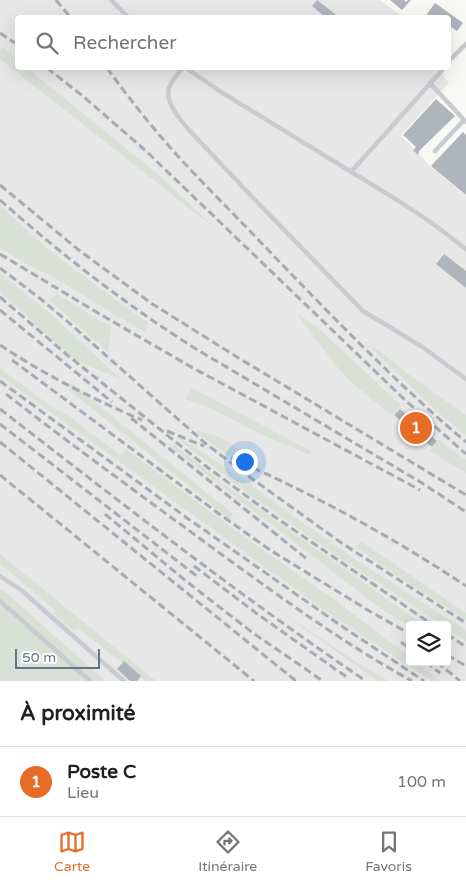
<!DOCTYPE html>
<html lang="fr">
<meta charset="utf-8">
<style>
body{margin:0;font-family:"Varela Round",sans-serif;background:#f6f6f6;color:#202124}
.controls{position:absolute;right:15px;bottom:15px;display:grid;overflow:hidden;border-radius:5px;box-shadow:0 5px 20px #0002}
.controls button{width:45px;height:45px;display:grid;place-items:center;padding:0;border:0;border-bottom:1px solid #e0e0e0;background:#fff;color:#202124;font:25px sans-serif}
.scale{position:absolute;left:15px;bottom:12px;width:85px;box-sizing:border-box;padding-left:5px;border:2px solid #667487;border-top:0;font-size:14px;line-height:18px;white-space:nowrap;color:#667487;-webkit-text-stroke:4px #fff;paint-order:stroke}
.you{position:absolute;left:244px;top:461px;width:18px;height:18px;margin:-12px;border:4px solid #fff;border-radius:50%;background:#1a73e8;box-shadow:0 0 0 8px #1a73e833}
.badge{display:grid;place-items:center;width:32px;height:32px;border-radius:50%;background:#e76c26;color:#fff;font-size:16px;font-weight:700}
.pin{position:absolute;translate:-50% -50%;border:2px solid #fff;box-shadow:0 1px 5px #0006}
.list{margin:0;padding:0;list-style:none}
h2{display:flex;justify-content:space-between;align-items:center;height:65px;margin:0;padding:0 20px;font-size:21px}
h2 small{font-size:16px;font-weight:400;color:#757577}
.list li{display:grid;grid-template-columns:32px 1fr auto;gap:15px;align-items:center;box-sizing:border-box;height:70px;padding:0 20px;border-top:1px solid #e0e0e0}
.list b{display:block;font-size:19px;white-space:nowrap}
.list p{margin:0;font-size:16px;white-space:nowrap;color:#757577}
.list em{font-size:16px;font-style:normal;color:#757577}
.icon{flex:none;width:28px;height:28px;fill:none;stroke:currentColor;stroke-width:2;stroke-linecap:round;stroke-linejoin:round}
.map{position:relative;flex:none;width:466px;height:681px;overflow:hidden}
.search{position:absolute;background:#fff;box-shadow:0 5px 20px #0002;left:15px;right:15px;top:15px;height:55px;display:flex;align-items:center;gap:12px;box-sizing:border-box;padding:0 18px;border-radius:5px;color:#757577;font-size:19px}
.sheet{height:135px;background:#fff}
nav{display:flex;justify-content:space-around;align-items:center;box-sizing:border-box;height:70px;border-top:1px solid #e0e0e0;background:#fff;font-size:14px;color:#757577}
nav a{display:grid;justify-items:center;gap:2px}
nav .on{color:#e76c26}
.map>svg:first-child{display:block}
.built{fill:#e6e7e6;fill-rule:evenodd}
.green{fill:#d9e0d6}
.building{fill:#afb5bc}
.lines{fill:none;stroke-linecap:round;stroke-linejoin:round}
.lane{stroke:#c8cbcf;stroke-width:4.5}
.rail{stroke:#a6abb2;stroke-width:3;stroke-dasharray:8 4;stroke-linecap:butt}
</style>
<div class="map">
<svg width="466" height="681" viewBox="0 0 466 681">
<rect width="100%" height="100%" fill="#f8f8f5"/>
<path class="built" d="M0,0H380L403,17L18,18V68H438L449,83L401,135L430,166L466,196V681H106L0,587ZM410,625H447V662H410Z"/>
<path class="green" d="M3,47L17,60L18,68H27L160,176L217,230L0,59V49Z
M0,205L41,243L71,267L148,323L145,332L120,318L52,276L30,266L0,248Z
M0,273L52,315L122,380L75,360L0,292Z
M57,294L111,327L108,352L49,300Z
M297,314L318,328L401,405L393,415L388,413L349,380L334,363Z
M374,347L411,376L466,415V436L439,413L372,349Z
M0,368L56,410L65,413L120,455L127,450L243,536L328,595L410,657V662H416L440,681H431L333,616L2,377L0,376Z
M70,382L233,514L230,519L69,390Z
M192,388L311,451L310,455L263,435L212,409L185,399Z
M196,430L220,437L261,465L256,475L197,433Z
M178,437L232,471L292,515L358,561L466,630V641L447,628V625H443L330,551L250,495L183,443Z
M439,440L466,460V473L430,451Z
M174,445L225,485L424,625H410V626L384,611L172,448Z
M362,542L466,613V620L399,577L356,547Z
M0,554L156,681H146L78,628L74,631L53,613L55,610L0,564Z
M0,588H1L106,681H0Z
M268,603L365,668L389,681H378Z"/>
<path class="building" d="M317,0L340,18H326L312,6Z
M390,0H404L406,2L408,0H411L402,10Z
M435,3L463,23L457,31L450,26L448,27V18H424Z
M436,99L455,116L419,151L418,155L413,150L416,147L403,135Z
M463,132L466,135V195L431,166Z
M444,254L466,271V288L436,264Z
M400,409L437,441L432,447L394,415Z
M124,661L141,676L137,681H130L117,669Z"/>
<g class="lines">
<path class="lane" d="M111,0L129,18
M448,62L466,44
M182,68C178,74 171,81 169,88C164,102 182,122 190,131L257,202L363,311L421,346L466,379
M186,68L218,90L402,203L432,223L466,249
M430,83L466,122
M435,151L464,120
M351,172L444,68
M0,576L21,590L124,681
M0,601L90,681"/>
<path class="rail" d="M56,0L71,18
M0,33L18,45
M47,68L84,97L146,151L406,401L466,454
M107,68C128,97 151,126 175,153C206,187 239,219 270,252C333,317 396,383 466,442
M0,185L80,251L151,303L237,357L466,495
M0,200C62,255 125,304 196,349L422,483L466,512
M0,254L98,313L193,368L420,490
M0,268L42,300L67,321L205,443L251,478L343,544L466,623
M0,297L66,354L207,467L275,517L433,625
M0,310L112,402
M0,345C45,375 93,399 142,420
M12,360L218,513L270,550L371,612L410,634
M0,381L187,518L343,627L424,681
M6,394C73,446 142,496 210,546C276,594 341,642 412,681
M0,409C120,502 240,596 366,681
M131,418L307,559
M0,424L198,577
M167,431L204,446
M0,442L296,681
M231,458C313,494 391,536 466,586
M0,475L254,681
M105,514L186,581L253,633L323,681
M194,566L256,613L348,678
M447,634L466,647
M401,642L410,649
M447,655L466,666
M426,662L440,673
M437,662L460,681"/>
</g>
</svg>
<div class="controls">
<button><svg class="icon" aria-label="layers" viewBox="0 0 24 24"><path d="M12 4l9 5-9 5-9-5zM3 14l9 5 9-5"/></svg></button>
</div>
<div class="scale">50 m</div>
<div class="you"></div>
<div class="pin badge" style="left:416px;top:428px">1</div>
<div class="search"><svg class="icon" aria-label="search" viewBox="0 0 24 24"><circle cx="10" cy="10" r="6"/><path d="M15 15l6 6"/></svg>Rechercher</div>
</div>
<section class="sheet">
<h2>À proximité<small></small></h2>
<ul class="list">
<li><span class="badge">1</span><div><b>Poste C</b><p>Lieu</p></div><em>100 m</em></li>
</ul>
</section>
<nav>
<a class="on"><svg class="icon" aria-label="map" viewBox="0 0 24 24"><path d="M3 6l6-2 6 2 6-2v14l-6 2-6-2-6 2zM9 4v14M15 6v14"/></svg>Carte</a>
<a><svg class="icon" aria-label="directions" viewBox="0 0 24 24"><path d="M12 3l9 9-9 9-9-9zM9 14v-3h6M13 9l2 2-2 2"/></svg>Itinéraire</a>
<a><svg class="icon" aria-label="saved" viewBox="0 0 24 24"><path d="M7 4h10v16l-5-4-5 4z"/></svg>Favoris</a>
</nav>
